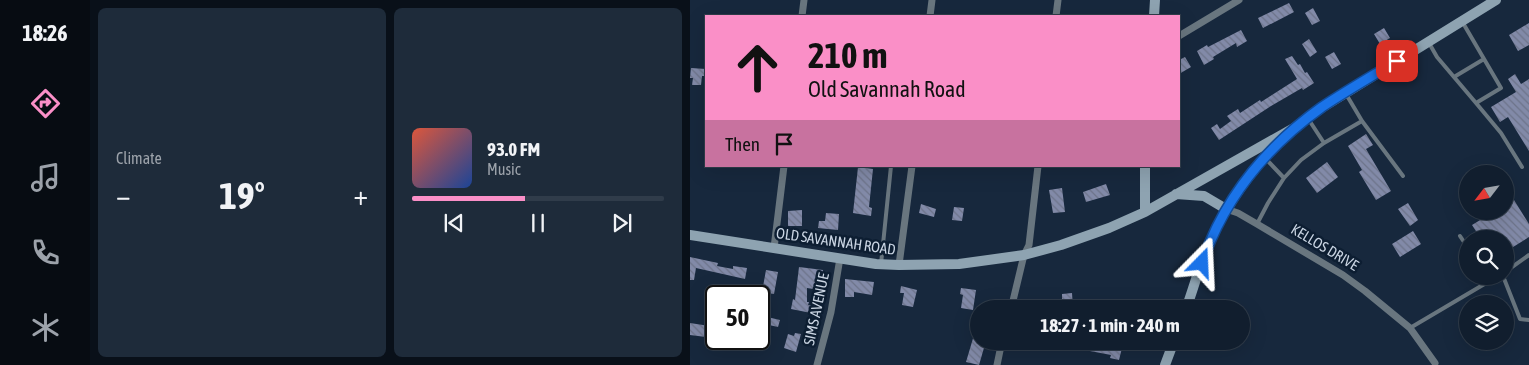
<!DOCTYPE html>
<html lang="en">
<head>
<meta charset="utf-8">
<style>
  :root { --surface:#111e2e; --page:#1e2b3a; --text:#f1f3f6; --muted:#9ca2aa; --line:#303c4a; --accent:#fa8fc7 }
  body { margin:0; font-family:"Asap Condensed",sans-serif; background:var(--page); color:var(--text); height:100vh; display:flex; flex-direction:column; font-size:19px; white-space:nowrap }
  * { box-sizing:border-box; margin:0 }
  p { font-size:16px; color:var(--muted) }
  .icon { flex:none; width:28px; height:28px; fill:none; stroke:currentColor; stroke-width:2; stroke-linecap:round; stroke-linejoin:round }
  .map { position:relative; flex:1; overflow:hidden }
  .side { display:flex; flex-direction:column; gap:8px; padding:8px; background:#091019; width:600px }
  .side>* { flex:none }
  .top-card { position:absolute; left:15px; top:15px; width:475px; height:152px; border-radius:0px; box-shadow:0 5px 20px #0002,0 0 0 1px var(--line); background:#fa8fc7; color:#111; overflow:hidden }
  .needle { width:32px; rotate:239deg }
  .buttons { position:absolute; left:769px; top:165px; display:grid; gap:10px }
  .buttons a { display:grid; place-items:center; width:55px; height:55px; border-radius:50%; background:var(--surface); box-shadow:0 5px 20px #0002,0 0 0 1px var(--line); font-size:25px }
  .speed { position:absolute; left:15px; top:285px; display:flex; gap:10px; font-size:25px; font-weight:700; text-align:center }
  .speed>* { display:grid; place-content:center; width:65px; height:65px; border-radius:50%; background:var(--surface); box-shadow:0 5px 20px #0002,0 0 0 1px var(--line); line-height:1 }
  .speed .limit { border:2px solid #111; border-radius:8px; background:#fff; color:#111 }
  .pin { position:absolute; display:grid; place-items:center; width:42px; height:42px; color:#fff; margin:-21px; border-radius:10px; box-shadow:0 2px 8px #0006 }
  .me { position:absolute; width:55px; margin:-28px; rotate:21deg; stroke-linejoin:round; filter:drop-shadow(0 0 4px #0008) }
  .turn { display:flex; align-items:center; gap:18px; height:105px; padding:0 20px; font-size:22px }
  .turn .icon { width:65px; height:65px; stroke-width:2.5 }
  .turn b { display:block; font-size:35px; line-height:42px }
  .then { display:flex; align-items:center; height:48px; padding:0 20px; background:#0003; gap:10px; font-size:19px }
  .big { font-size:38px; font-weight:700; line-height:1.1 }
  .side .card { flex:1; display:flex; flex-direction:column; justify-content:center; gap:8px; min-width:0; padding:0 18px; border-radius:8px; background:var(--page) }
  .song { display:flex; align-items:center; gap:15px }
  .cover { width:60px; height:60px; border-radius:8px; background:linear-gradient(135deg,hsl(10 70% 55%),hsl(220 70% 35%)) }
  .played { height:5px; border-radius:2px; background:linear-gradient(90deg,var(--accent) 45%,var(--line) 45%) }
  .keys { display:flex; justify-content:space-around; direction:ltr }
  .heat { display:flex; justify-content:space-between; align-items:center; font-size:28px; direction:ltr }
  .side .tiles { flex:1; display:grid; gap:8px; grid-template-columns:repeat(2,1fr) }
  .trip { position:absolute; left:280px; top:300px; width:280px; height:50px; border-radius:25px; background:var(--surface); box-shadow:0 5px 20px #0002,0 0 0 1px var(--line); font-weight:700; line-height:50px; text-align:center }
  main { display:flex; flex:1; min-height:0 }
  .menu { display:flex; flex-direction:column; width:90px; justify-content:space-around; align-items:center; background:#070c12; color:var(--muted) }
  .menu .icon { width:35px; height:35px }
  .menu .selected { color:var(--accent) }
  .menu b { font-size:22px; color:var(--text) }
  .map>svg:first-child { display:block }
</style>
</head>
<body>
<main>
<nav class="menu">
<b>18:26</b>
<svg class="icon selected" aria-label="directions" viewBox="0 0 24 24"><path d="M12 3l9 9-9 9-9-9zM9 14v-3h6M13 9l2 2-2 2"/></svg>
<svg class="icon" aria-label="music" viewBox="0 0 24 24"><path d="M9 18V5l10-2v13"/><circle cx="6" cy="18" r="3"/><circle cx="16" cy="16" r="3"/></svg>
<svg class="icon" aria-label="phone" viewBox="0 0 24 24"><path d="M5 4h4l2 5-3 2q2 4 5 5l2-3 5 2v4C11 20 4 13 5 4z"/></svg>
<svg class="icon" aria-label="climate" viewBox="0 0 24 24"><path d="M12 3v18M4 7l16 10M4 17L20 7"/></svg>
</nav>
<section class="side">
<div class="tiles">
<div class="card"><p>Climate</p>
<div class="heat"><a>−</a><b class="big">19°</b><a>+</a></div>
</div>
<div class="card">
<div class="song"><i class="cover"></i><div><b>93.0 FM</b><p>Music</p></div></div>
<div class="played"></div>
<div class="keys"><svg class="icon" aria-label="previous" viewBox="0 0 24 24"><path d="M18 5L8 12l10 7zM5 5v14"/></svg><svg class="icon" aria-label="pause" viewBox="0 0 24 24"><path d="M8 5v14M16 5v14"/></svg><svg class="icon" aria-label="next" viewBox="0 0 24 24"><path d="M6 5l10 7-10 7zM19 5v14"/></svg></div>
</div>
</div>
</section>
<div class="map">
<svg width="839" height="365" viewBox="0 0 839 365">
  <defs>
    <pattern id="building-back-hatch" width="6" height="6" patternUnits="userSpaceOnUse" patternTransform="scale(1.25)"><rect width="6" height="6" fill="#828aa8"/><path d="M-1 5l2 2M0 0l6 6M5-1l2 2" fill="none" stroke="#6d748a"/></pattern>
  </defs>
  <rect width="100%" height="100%" fill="#17283d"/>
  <!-- building -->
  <path fill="url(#building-back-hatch)" d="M599 3 604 12 573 28 568 18Z
    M623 8 630 21 622 25 615 13Z
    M839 23V45L828 51 819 35Z
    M694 28 700 38 690 44 684 34Z
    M551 30 557 41 547 47 546 43 523 57 524 59 514 65 507 51 517 45 518 47Z
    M619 39 627 52 620 57 612 44Z
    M644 52 651 64 642 69 635 57Z
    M602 56 608 65 610 64 615 73 617 72 624 83 613 90 612 88 581 106 529 140 521 128 527 124 530 129 541 121 537 116 548 109 550 113 570 100 571 102 607 79 595 59Z
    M495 57 501 67 489 74V60Z
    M1 68 16 69V76H12L11 85H2L3 78H0Z
    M825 74 831 84 839 79V151L818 117 810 122 801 107 826 92 818 79Z
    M676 134 683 145 676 149 701 191 686 200 669 172 672 170 658 146Z
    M637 162 648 177 627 193 616 178Z
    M168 167 183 169 179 207 182 208 181 216 163 213Z
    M416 184 420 195 396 202 393 192Z
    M372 188 375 212 363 213 359 190Z
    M824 200 839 224V237L815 252V239H791L782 225 805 211H815V205Z
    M718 203 728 220 720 226 708 209Z
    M231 204 246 209 244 217 229 213Z
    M264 207 274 208 272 221 262 220Z
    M112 210V226H98V211Z
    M136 213 149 214 148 230 128 228 129 221H135Z
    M723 231 731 244 710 257 702 244Z
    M0 257 28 263 27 266 43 269V266L57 268 55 279 6 268 4 280H0Z
    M109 267 133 270 130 290 117 288V302H119L118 305 132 308 131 315 101 309 103 299 105 300Z
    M76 270 88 272 84 294 72 292Z
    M155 279 184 282 182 295 164 292V297H155Z
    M211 286 227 290 223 307 212 305 214 293H210Z
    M271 288 286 290 283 310 271 308 273 295 270 294Z
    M382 293 383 309H372V294Z
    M338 300 370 305V309H337Z
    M69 315 90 320 88 327 79 325 77 336 69 334Z
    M0 323 26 327 24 338 0 335Z
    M105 333 111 334 106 352 94 348 98 334 104 336Z
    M284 335 289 337V341H296L289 365 276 362Z
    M401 341H422L433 344 429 360 420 358 421 355 400 351Z"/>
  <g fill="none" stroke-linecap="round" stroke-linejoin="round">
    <!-- lane -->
    <path stroke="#69767f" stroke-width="4" d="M739 43 747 57 786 103 811 88 773 23
      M764 77 794 59
      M786 103 811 133 832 167
      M619 120 634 143
      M672 121 713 176
      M594 178 611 160 634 143 672 121 656 94
      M567 224 578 203 594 178 576 159
      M770 236 778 248
      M191 264 201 166
      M815 272 839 255
      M813 276 830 319 839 320
      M720 328 808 276"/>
    <!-- street -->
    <path stroke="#69767f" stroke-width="7" d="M112 16 114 0
      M240 16 242 0
      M366 16 368 0
      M489 36 549 0
      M536 209 548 213 567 224 653 275 675 291 720 328 745 363
      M84 248 94 166
      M209 265 222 166
      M321 309 334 255 339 245 348 166
      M127 365 141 312 150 258
      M307 365 312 341"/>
    <!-- secondary -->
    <path stroke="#8ea3b1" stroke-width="10" d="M464 16 465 0
      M604 128 633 107 806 0
      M455 166V212
      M486 194 514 196 536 209
      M0 235 186 264 209 265 269 264 334 255 371 245 419 228 455 212 609 125
      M496 309C504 287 510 264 519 243 537 204 561 170 592 139
      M475 365 484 341"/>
  </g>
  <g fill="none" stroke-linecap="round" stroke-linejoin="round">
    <defs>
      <path id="route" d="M512 263C534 198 576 147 632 107 656 91 682 76 707 61"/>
    </defs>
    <!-- route casing -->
    <use href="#route" stroke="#114b97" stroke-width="12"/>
    <!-- route -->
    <use href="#route" stroke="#1a73e8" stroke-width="9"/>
  </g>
  <g text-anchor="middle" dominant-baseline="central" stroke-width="5" stroke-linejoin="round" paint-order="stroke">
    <!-- street labels -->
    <g font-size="15" fill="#cad5e3" stroke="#0d1e32">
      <text transform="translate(146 241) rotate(8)">OLD SAVANNAH ROAD</text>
      <text transform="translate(635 247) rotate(31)">KELLOS DRIVE</text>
      <text transform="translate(126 309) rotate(-78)">SIMS AVENUE</text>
    </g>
  </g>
</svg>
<div class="buttons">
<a><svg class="needle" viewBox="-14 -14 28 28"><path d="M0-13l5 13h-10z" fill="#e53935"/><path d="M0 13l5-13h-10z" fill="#9ca2aa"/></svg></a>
<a><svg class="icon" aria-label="search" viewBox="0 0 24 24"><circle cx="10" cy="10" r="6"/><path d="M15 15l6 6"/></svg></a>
<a><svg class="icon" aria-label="layers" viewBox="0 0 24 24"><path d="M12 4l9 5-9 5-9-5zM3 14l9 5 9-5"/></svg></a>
</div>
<div class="speed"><div class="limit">50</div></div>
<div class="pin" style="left:707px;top:61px;background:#d93025"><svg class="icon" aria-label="arrive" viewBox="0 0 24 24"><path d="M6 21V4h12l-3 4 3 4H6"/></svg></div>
<svg class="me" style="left:512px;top:263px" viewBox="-20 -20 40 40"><path d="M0-17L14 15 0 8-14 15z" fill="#1a73e8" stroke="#fff" stroke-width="4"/></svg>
<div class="trip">18:27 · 1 min · 240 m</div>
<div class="top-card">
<div class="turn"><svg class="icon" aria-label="ahead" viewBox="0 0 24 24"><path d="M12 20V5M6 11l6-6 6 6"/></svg><div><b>210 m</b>Old Savannah Road</div></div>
<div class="then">Then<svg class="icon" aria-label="arrive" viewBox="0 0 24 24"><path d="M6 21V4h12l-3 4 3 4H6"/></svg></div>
</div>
</div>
</main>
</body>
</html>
